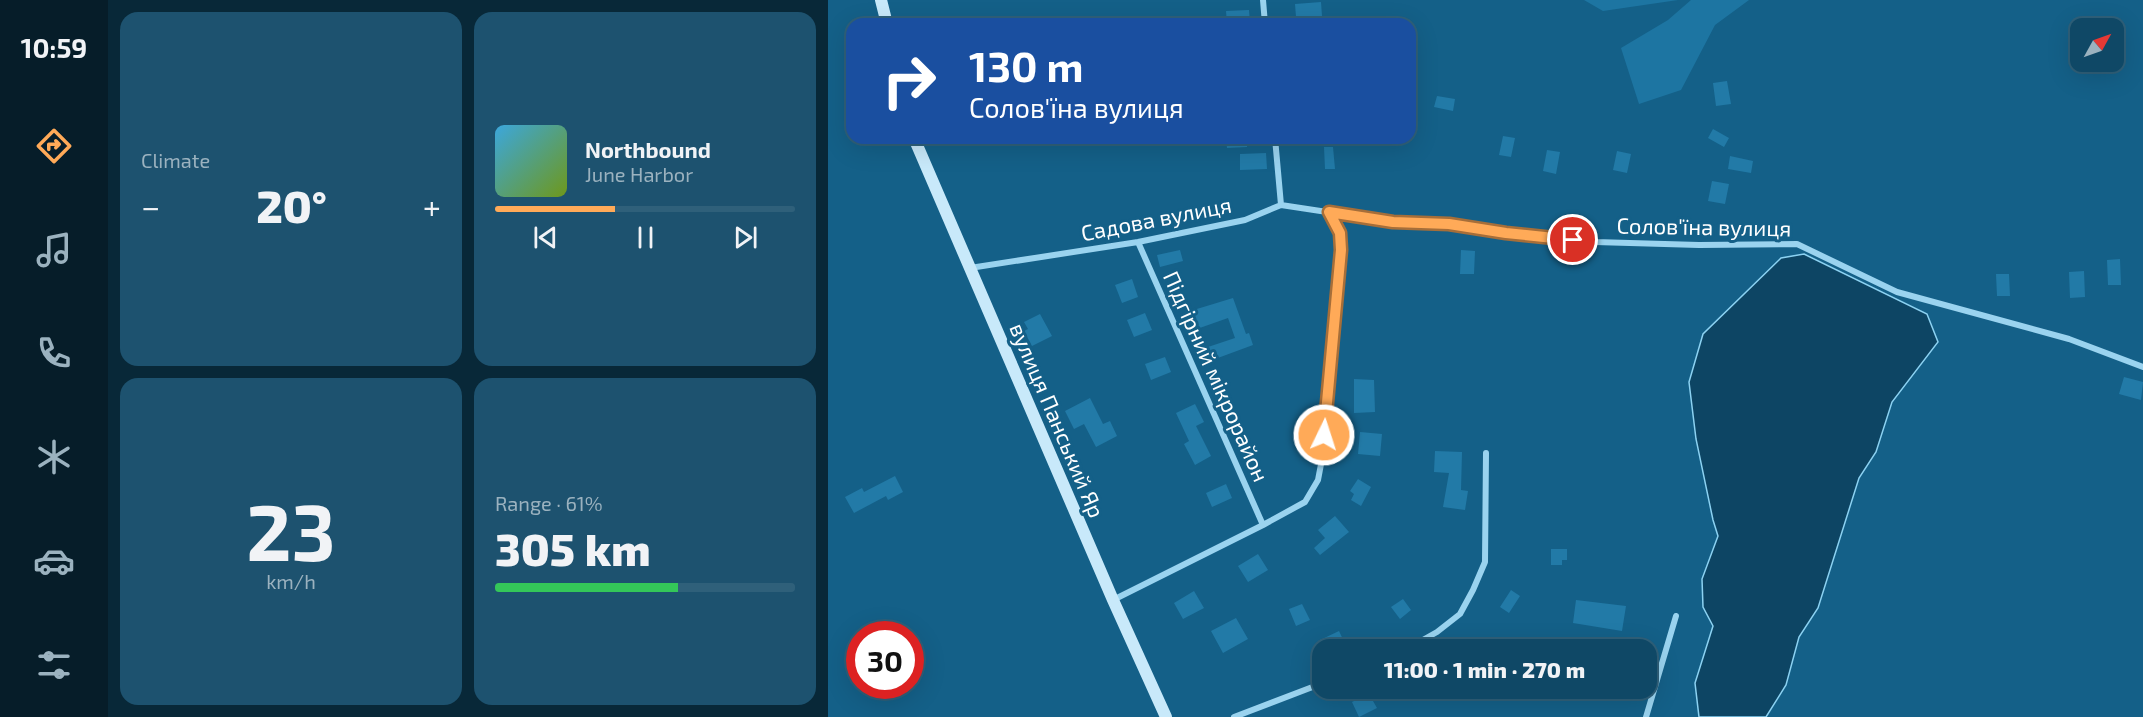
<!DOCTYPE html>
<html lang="en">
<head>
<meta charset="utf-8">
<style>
  :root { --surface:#0f4866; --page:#1d526f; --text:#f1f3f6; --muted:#9bb2bf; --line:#2f607a; --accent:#ffaa58 }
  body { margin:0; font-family:"Exo 2",sans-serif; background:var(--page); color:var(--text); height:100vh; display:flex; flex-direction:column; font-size:22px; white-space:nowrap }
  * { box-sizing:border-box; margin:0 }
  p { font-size:20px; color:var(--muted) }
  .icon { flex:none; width:33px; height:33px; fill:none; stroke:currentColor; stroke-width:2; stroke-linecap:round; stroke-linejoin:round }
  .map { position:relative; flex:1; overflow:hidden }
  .side { display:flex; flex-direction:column; gap:12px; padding:12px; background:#082838; width:720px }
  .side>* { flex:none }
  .top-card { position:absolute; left:18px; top:18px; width:570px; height:126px; border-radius:18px; box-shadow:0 6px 24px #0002,0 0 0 2px var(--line); background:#1a4fa0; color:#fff; overflow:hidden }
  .needle { width:39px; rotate:50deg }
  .controls { position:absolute; left:1242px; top:18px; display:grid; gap:12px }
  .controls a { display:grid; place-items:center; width:54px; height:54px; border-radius:12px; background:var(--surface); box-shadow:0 6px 24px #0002,0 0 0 2px var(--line); font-size:30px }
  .speed { position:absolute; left:18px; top:621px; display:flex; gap:12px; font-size:30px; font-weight:700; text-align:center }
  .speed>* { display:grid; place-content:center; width:78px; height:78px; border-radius:50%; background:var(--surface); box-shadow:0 6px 24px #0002,0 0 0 2px var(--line); line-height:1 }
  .speed .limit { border:9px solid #d22; background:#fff; color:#111 }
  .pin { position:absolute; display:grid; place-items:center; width:51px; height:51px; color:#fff; margin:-26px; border:3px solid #fff; border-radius:50%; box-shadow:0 2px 6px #0007 }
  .me { position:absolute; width:66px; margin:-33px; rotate:4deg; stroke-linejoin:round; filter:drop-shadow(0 0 4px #0008) }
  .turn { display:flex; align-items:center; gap:21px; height:126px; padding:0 24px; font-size:27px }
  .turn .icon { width:78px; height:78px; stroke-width:2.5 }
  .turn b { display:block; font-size:42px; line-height:51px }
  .big { font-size:45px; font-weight:800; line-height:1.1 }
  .side .card { flex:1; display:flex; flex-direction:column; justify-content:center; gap:9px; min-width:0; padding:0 21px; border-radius:18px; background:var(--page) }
  .side .dial { align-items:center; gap:0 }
  .dial b { font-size:78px; line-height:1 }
  .song { display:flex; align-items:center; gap:18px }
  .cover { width:72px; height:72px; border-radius:9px; background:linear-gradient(135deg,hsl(200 70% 55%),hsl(80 70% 35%)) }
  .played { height:6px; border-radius:3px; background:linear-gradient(90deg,var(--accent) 40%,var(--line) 40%) }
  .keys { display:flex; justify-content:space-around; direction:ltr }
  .heat { display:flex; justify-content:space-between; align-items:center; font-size:33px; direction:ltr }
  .charge { height:9px; border-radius:4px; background:linear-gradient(90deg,#34c759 61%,var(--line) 0) }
  .side .tiles { flex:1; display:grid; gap:12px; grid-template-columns:repeat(2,1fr) }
  .trip { position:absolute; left:484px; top:639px; width:345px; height:60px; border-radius:18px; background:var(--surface); box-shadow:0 6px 24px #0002,0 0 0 2px var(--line); font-weight:800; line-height:60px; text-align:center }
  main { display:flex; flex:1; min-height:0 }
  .dock { display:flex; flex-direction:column; width:108px; justify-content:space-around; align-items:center; background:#061d29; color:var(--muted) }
  .dock .icon { width:42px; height:42px }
  .dock .current { color:var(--accent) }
  .dock b { font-size:27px; color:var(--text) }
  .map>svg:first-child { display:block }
</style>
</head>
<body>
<main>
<nav class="dock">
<b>10:59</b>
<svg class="icon current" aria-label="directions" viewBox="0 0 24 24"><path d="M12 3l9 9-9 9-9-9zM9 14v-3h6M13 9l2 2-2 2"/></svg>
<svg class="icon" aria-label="music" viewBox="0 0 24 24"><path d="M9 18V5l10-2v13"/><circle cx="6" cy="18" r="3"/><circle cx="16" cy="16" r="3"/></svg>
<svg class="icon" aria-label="phone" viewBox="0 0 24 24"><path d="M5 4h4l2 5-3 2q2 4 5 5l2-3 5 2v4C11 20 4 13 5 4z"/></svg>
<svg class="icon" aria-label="climate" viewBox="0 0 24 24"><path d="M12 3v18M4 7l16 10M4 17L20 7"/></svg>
<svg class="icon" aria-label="car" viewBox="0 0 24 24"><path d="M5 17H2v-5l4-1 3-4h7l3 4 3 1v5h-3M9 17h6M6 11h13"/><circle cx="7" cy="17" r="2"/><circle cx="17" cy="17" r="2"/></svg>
<svg class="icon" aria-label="filters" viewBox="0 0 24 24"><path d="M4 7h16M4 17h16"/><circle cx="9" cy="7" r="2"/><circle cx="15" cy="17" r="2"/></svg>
</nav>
<section class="side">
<div class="tiles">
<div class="card"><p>Climate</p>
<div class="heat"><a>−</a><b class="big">20°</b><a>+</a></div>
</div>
<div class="card">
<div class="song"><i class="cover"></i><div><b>Northbound</b><p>June Harbor</p></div></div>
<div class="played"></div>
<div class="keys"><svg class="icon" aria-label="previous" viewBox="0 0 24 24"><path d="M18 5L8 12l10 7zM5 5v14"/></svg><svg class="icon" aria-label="pause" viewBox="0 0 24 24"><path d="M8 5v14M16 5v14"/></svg><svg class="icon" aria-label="next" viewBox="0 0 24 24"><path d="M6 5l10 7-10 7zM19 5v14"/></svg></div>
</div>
<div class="card dial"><b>23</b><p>km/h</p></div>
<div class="card"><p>Range · 61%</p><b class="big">305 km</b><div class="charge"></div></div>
</div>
</section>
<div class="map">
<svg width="1315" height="717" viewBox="0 0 1315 717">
  <rect width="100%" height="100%" fill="#146088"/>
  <!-- green -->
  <path fill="#1d75a2" d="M756 0H850L775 11Z
    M863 0H921L887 25 853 90 811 104 793 48 840 20Z"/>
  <!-- water -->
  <path fill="#0d4564" stroke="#8cd2f2" stroke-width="1.5" d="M976 254 1099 314 1110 342 1064 402 1048 452 1031 478 990 608 971 637 958 685 938 717H871L867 683 885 626 875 607 874 579 890 536 885 520 868 439 861 382 875 334 953 258Z"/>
  <!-- building -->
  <path fill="#227aa7" d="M493 2 494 16 468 17 467 4Z
    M421 10 422 23 399 24 398 11Z
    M899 81 903 104 888 106 885 83Z
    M609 96 627 99 625 111 606 107Z
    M885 129 901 138 896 147 880 138Z
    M675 136 687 138 683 157 671 155Z
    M398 138H419V147L399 148Z
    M496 147H505L507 169H497Z
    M719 150 732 152 728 174 715 171Z
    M789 151 803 154 799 173 785 170Z
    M438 153 439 169 412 170V154Z
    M902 156 925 161 923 173 900 169Z
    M884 181 901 184 897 204 880 201Z
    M352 250 355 261 332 267 329 255Z
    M633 250 647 251 646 274H632Z
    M1292 259 1293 285H1280L1279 260Z
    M1256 271 1257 297 1242 298 1241 272Z
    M1168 274H1181L1182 296H1169Z
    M304 279 310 297 294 303 287 285Z
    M405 298 418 334 421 333 425 345 379 362 374 349 407 338 400 318 366 330 359 312Z
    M317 313 324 330 306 337 299 320Z
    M212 314 224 336 204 346 196 331 200 329 196 322Z
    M337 357 343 372 323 380 317 364Z
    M1296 377 1315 382 1313 400 1291 394Z
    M526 379 546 380 547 412 526 413Z
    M262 398 275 424 282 421 289 436 268 447 256 424 246 429 237 411Z
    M367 404 376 422 368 426 383 456 367 465 356 444 361 441 348 413Z
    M532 432 554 434 552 456 530 454Z
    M607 451 634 452 633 490 640 491 637 510 615 507 621 473 606 472Z
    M67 476 75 492 60 500 58 496 26 513 17 497 34 488 36 492Z
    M530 479 543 487 533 506 523 500 526 494 522 491Z
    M398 484 404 498 384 507 378 493Z
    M507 516 521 532 492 555 486 548 497 538 490 530Z
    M723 549H739V560H734V565H723Z
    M430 554 440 570 420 582 410 566Z
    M683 590 692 596 681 613 672 607Z
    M366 591 376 608 355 619 346 603Z
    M575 599 583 610 572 619 563 607Z
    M748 600 798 606 794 631 745 623Z
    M474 604 482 620 468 626 461 609Z
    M408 618 420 639 395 653 383 631Z
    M511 631 520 650H497L492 640Z
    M541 694 549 708 531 717 524 702Z"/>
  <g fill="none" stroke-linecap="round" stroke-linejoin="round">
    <!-- street -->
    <path stroke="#9ad3ef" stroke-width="6" d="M435 0 437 24
      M453 205 565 222 621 224 678 233 767 242 871 245 969 244 1069 292 1241 339 1315 367
      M310 242 435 525
      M142 268 310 242 417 220 453 205 447 138
      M285 600 435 525 477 502 490 480 494 459 505 316 512 250 511 233 501 212
      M577 650 609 632 632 614 645 590 657 562 658 453
      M406 717 495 683
      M818 717 848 616"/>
    <!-- secondary -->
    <path stroke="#c8e9fa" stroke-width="12" d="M53 0 59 24
      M86 138 285 600 338 717"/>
  </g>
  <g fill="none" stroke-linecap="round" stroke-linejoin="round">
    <defs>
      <path id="route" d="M496 435 513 250 512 233 501 212 565 222 621 224 678 233 745 240"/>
    </defs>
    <!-- route casing -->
    <use href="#route" stroke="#a66e39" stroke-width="15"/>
    <!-- route -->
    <use href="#route" stroke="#ffaa58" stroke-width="10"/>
  </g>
  <g text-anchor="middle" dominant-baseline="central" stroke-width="6" stroke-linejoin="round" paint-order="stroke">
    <!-- street labels -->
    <g font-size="22" fill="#fff" stroke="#146088">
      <text transform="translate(328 218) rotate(-11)">Садова вулиця</text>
      <text transform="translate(876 226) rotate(1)">Солов'їна вулиця</text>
      <text transform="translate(389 376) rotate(66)">Підгірний мікрорайон</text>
      <text transform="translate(230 420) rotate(67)">вулиця Панський Яр</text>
    </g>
  </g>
</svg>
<div class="controls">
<a><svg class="needle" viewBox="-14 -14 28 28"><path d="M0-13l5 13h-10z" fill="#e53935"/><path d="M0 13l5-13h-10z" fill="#9bb2bf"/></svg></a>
</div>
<div class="speed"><div class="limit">30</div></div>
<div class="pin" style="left:745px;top:240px;background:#d93025"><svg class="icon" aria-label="arrive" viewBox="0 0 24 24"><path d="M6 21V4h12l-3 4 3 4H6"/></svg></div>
<svg class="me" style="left:496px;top:435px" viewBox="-20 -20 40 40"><circle r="17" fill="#ffaa58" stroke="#fff" stroke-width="3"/><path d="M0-11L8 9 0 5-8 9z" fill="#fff"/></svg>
<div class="trip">11:00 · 1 min · 270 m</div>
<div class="top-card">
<div class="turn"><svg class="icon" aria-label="right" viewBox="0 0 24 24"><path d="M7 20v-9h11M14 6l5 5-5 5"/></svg><div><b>130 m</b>Солов'їна вулиця</div></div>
</div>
</div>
</main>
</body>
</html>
